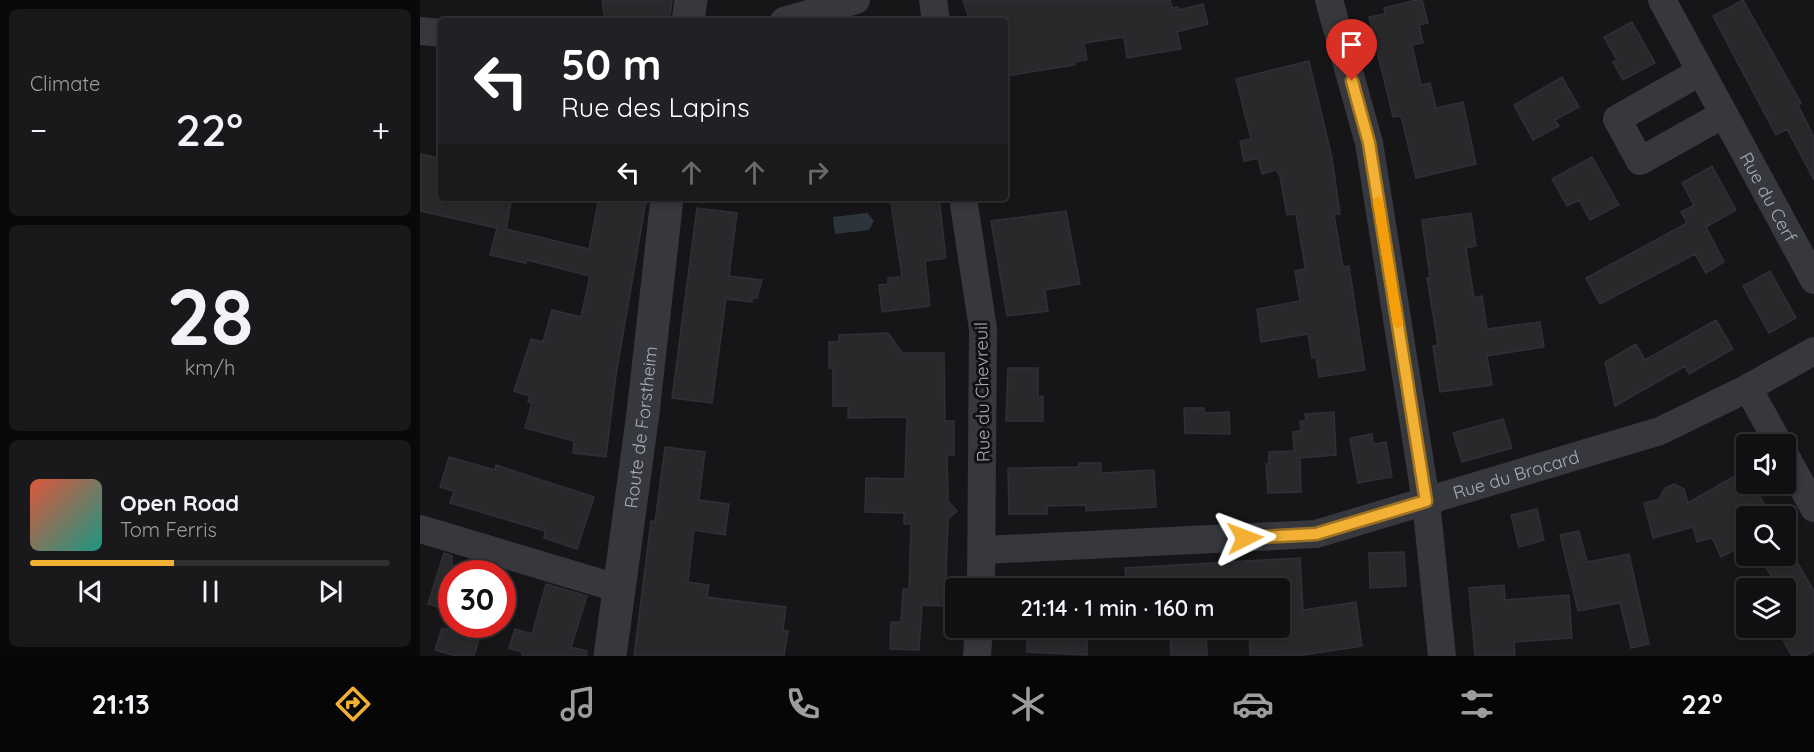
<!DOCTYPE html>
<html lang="en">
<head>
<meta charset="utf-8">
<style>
  :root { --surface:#101012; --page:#19191b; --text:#f1f3f6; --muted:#9c9d9f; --line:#303032; --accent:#f2b134 }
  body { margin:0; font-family:Quicksand,sans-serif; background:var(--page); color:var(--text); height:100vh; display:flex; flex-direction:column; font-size:22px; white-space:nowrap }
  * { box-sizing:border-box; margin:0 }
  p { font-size:20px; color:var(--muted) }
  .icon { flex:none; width:33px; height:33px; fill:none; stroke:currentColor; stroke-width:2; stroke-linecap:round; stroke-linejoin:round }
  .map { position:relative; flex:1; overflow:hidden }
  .drawer { display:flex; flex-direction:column; gap:9px; padding:9px; background:#09090a; width:420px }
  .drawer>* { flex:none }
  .guide { position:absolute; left:18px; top:18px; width:570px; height:183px; border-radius:6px; box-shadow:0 3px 9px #0003,0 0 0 2px var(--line); background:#202124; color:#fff; overflow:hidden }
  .tools { position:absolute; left:1316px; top:434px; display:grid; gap:12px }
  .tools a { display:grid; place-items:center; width:60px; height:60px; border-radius:6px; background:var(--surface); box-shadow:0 3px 9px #0003,0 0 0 2px var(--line); font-size:30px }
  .speed { position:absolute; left:18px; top:560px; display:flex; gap:12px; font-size:30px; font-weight:700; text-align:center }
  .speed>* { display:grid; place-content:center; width:78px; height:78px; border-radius:50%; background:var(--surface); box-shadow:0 3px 9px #0003,0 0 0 2px var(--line); line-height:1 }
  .speed .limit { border:9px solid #d22; background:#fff; color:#111 }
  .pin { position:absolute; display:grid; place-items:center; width:51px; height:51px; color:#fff; margin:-62px -26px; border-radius:50% 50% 50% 0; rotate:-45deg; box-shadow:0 0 6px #0007 }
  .pin .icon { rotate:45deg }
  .me { position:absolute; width:66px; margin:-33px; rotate:87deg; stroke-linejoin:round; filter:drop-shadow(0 0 4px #0008) }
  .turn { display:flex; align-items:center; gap:21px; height:126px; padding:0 24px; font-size:27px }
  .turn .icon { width:78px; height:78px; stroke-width:2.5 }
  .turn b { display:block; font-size:42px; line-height:51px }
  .lanes { display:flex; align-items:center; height:57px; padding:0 24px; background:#0003; justify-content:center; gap:30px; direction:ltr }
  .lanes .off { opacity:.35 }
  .big { font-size:45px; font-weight:600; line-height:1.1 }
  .drawer .tile { flex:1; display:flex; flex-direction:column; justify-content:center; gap:9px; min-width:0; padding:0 21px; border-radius:9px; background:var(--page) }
  .drawer .dial { align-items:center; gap:0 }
  .dial b { font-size:78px; line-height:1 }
  .song { display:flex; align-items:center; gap:18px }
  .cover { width:72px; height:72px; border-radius:9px; background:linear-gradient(135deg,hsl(10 70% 55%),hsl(170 70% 35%)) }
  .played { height:6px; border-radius:3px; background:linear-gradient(90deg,var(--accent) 40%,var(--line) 40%) }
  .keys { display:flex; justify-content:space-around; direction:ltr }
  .heat { display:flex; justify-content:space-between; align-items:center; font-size:33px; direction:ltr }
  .trip { position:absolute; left:525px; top:578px; width:345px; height:60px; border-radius:6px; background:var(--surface); box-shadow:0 3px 9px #0003,0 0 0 2px var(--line); font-weight:600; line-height:60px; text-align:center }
  .tab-bar { display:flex; height:96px; justify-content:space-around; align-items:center; background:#060607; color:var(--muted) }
  .tab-bar .icon { width:42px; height:42px }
  .tab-bar .on { color:var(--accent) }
  .tab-bar b { font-size:27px; color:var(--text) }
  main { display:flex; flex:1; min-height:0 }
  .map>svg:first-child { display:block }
</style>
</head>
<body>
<main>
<section class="drawer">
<div class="tile"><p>Climate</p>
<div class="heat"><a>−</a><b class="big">22°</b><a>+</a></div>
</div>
<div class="tile dial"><b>28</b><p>km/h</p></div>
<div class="tile">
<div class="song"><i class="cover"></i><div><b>Open Road</b><p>Tom Ferris</p></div></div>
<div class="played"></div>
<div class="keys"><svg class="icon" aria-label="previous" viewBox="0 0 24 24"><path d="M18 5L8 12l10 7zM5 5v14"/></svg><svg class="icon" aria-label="pause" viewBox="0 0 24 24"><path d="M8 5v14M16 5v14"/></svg><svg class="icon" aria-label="next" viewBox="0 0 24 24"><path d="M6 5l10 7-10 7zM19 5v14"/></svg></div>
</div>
</section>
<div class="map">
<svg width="1394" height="656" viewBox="0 0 1394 656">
  <rect width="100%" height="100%" fill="#161618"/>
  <!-- water -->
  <path fill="#2c353c" d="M447 213 454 221 449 230 415 234 413 217Z"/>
  <!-- building -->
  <path fill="#29292c" stroke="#303034" stroke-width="1.5" d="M182 0H252L250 16 185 21Z
    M543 0H750L752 8 758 7 759 10 783 4 788 24 757 32 761 49 707 58 704 37 664 43 667 60 654 62 655 65 585 76V21H550Z
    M996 0H1002L1008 23 999 25 1003 43 992 45 1001 85 1010 83 1016 108 1043 102 1056 164 996 178 981 116 973 117 949 17 965 14 964 8Z
    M1323 0 1381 103 1378 105 1394 137V180L1367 129 1356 135 1293 16Z
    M1212 22 1235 63 1203 80 1193 62 1197 60 1184 37Z
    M889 61 912 158 920 214H914L923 267 929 266 945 370 899 377 896 357 892 358 888 334 841 342 837 309 880 301 875 271 885 269V266L876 214 867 215 860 176 856 170 842 174 838 158 824 161 820 141 831 139 816 79Z
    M1142 77 1159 107 1135 120 1139 126 1113 140 1094 105Z
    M0 154 21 158V198H92L86 229 169 249 179 198H210L226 201 196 375 186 457 153 453 154 441 105 428 112 403 108 402 110 396 94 391 111 339 123 342 132 310 161 317 170 276 107 260 106 263 70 255 77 228 0 211Z
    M1172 157 1199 205 1170 220 1159 200 1147 206 1132 179Z
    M1292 166 1316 210 1286 227 1304 262 1286 273 1275 254 1180 304 1166 278 1267 223 1261 212 1274 205 1262 183Z
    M503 198H519L526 258 505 261 510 306 462 312 459 285 468 284V278L482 277 471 203Z
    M277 208 317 213 309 276 342 280 337 298H332V302L306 299 292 403 252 398Z
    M646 211 660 284 625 290 628 311 587 316 571 221Z
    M1051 213 1056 246 1046 248 1054 298 1062 296 1067 329 1120 322 1124 347 1067 356 1072 385 1020 392 1013 346 1018 345 1007 278H1010L1002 220Z
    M1350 271 1376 318 1349 333 1323 286Z
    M1296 320 1313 349 1269 374 1265 366 1195 406 1185 362 1216 344 1225 360Z
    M468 333 482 353H524L525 421H534V455H527L528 501 537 511 528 519 525 606 502 605 499 650 470 649 471 622H481L483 589H489L491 524H484V513L445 512 446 478 485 479 487 417 428 418V406H413V368H409V342H419V335Z
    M588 368H618V397L623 396V421H586Z
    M764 408H784L785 413 809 412 810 434 765 433Z
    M914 412 916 455 880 458 881 492 848 493 846 464H849V452L874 451 873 432 881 431 880 421 886 420 885 414Z
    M1083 419 1092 448 1042 462 1033 433Z
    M952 434 953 444 966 442 972 477 938 483 930 438Z
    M245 447 285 452 279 500 309 504 305 535 274 530 268 582 289 585 287 597 366 607 363 630 368 631 364 656H214L231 521 235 522Z
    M29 457 75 470 76 465 174 497 157 549 124 538 125 531 30 503 34 491 20 487Z
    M659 463H681V473L734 470 736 507 666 511V505L627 506V514H589L588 468 659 467Z
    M1325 470 1326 483H1332L1351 516H1326V544L1301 557 1292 538 1277 542 1273 527 1233 538 1224 503 1239 499 1245 488 1254 484 1264 489 1268 503Z
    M1117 509 1124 540 1099 547 1091 515Z
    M1159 531 1167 562 1209 554 1229 644 1211 648 1200 603 1158 611 1140 535Z
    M984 552 986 586 950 588 949 553Z
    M24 553 32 556V611L8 604Z
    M1339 555H1373L1394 591V651L1385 656H1372L1359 633 1365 629V588H1358Z
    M880 558 883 610 936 602 942 646 876 656H830L829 627H860V588H707L705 568Z
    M126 584 167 596 151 647 167 651 166 656H102V652L89 648 95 629 112 634Z
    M1084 585 1085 600 1149 595 1152 638 1094 642 1095 656H1055L1049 588Z
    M607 627H667V655L607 652Z
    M750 627H786L787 655H751Z
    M22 628 59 639 54 656H36L15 650Z"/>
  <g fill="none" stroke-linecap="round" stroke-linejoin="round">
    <!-- minor -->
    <g stroke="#37383d" stroke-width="28">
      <path d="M513 0 516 21"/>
      <path d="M909 0 949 143 1006 501 1022 656"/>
      <path id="s1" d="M1242 0 1394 280"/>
      <path d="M364 21 436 0"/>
      <path d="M0 31 21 33"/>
      <path d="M1280 72 1197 119 1220 161 1304 114"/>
      <path d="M543 198 563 329 561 588"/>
      <path d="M1328 388 1359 444"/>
      <path d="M1365 455 1394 508"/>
      <path d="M0 529 197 588"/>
      <path id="s2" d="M563 550 896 534 1240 431 1328 388 1394 351"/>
      <path d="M557 656 559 627"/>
    </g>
    <!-- tertiary -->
    <g stroke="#37383d" stroke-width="33">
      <path d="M268 21 271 0"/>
      <path id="s3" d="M190 656 223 413 247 198"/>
    </g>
  </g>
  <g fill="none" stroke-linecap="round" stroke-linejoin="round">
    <defs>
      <path id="route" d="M825 538 896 534 1006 501 949 143 932 81"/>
    </defs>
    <!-- route casing -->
    <use href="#route" stroke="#9d7322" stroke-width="15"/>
    <!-- route -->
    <use href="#route" stroke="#f2b134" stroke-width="10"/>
    <!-- slow -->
    <path stroke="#f59e0b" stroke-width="10" d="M958 202 978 323"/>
  </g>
  <g text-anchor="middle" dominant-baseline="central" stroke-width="6" stroke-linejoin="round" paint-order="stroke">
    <!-- street labels -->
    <g font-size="18" fill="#a8adb8" stroke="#111113">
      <text stroke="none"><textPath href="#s1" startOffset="224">Rue du Cerf</textPath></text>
      <text transform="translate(562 392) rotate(-91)">Rue du Chevreuil</text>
      <text stroke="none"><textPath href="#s3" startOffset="231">Route de Forstheim</textPath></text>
      <text stroke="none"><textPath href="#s2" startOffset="542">Rue du Brocard</textPath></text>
    </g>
  </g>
</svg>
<div class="tools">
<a><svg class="icon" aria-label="sound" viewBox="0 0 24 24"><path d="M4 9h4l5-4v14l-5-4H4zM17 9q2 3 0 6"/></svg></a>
<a><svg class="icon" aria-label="search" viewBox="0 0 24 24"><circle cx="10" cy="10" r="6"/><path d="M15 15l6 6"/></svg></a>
<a><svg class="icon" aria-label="layers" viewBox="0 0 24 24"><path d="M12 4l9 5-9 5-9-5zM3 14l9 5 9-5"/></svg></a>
</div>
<div class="speed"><div class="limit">30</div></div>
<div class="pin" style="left:932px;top:81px;background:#d93025"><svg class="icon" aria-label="arrive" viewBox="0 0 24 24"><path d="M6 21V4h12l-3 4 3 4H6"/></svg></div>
<svg class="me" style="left:825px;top:538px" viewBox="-20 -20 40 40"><path d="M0-17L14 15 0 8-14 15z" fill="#f2b134" stroke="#fff" stroke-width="4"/></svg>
<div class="trip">21:14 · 1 min · 160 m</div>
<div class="guide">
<div class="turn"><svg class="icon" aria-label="left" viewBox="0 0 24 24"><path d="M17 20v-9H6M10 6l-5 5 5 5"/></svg><div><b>50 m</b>Rue des Lapins</div></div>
<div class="lanes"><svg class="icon" aria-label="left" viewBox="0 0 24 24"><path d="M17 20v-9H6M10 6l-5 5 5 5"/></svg><svg class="icon off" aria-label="ahead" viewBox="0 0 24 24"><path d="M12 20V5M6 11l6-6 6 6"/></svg><svg class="icon off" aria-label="ahead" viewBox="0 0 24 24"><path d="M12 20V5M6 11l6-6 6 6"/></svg><svg class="icon off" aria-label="right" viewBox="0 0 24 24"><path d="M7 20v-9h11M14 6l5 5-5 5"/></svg></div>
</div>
</div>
</main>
<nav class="tab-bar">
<b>21:13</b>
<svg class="icon on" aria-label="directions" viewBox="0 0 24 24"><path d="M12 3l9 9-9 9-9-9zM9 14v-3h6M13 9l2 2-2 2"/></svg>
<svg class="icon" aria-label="music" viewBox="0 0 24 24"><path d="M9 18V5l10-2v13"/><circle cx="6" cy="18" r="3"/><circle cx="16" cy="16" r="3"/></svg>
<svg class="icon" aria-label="phone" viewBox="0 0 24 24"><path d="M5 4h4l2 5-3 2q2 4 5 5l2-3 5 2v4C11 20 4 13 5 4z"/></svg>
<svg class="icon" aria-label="climate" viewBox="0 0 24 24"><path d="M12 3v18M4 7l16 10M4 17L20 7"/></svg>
<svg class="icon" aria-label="car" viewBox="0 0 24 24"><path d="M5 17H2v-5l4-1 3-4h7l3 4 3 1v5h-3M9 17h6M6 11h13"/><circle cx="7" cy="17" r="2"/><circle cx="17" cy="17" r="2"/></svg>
<svg class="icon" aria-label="filters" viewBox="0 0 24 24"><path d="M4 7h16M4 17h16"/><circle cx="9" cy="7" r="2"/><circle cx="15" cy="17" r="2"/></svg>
<b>22°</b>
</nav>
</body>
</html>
